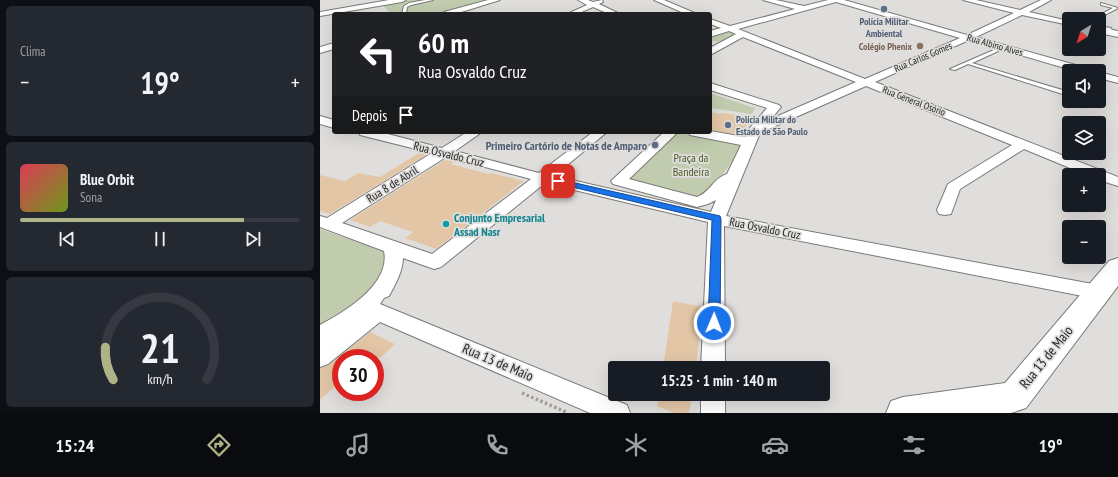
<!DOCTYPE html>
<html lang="pt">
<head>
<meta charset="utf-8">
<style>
  :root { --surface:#171b24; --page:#242831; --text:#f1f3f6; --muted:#9ea1a6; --line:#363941; --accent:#afb388 }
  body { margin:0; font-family:"PT Sans Narrow",sans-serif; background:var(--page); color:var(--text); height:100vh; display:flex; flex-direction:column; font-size:15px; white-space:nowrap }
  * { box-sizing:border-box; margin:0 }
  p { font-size:13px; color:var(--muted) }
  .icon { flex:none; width:22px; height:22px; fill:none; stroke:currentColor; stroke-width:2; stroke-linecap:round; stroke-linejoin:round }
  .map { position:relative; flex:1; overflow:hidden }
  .panel { display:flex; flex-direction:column; gap:6px; padding:6px; background:#0d0f14; width:320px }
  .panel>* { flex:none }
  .banner { position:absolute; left:12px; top:12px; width:380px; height:122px; border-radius:4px; box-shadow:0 4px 16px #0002; background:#202124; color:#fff; overflow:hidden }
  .needle { width:26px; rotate:218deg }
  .controls { position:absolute; left:742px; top:12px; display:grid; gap:8px }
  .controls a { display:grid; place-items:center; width:44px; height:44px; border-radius:4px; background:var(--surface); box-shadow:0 4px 16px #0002; font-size:20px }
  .speed { position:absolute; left:12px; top:349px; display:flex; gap:8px; font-size:20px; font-weight:700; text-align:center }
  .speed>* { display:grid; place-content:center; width:52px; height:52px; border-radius:50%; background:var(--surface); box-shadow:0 4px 16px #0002; line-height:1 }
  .speed .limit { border:6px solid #d22; background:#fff; color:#111 }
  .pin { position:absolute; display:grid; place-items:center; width:34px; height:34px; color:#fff; margin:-17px; border-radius:8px; box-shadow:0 2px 6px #0006 }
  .me { position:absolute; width:44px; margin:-22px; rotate:1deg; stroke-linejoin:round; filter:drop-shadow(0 0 3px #0008) }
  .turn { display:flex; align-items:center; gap:14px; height:84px; padding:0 20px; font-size:18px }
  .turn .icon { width:52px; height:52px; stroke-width:2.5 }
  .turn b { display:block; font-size:28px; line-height:34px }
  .then { display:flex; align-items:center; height:38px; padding:0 20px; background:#0003; gap:8px; font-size:15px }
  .big { font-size:30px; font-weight:800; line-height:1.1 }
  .panel .card { flex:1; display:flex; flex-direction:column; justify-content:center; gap:6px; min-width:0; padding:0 14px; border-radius:6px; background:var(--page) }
  .panel .dial { align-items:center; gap:0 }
  .dial svg { height:104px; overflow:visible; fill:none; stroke:var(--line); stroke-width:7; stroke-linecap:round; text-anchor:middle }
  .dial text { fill:var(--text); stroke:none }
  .song { display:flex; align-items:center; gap:12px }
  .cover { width:48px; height:48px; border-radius:6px; background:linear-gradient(135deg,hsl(350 70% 55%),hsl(80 70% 35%)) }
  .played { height:4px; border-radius:2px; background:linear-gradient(90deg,var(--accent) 80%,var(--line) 80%) }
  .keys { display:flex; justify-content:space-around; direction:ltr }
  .heat { display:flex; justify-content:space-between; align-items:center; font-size:22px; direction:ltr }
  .trip { position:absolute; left:288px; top:361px; width:222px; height:40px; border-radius:4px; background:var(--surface); box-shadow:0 4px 16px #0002; font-weight:800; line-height:40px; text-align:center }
  .tabs { display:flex; height:64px; justify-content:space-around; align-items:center; background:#090b0e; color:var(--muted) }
  .tabs .icon { width:28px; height:28px }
  .tabs .current { color:var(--accent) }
  .tabs b { font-size:18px; color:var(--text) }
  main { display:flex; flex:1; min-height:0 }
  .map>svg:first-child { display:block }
</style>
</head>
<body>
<main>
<section class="panel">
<div class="card"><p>Clima</p>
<div class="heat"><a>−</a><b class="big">19°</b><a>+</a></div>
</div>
<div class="card">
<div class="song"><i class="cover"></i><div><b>Blue Orbit</b><p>Sona</p></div></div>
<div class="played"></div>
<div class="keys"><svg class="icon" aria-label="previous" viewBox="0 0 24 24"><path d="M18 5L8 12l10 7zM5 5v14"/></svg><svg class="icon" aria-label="pause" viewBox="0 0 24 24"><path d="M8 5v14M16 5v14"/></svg><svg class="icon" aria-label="next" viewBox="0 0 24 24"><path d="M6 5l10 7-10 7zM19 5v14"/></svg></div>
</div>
<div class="card dial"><svg viewBox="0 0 100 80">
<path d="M14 69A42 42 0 1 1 86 69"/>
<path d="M14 69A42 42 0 0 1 8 44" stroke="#afb388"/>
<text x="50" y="56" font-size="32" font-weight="700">21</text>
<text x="50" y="72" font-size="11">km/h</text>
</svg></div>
</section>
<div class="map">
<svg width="798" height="413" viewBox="0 0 798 413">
  <rect width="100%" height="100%" fill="#e0dedc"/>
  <!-- green -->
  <path fill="#c1ccae" d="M82 0H175L126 14H71L62 4Z
    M410 31 418 34C407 39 401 44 390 40V36Z
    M390 93 435 108 432 114 390 108Z
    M352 132H375L428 142 386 195 378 198 303 177Z
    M0 229 66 252C68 268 55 294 41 303 28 312 13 318 0 325Z"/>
  <!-- building -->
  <path fill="#e2c6a6" d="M390 112 402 114 403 113 431 117 421 135 390 130Z
    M99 153 106 155 10 214 0 211V175L25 181 38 173 60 177Z
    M125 160 135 162 130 164 169 174 171 173 204 181 116 249 85 238 93 232 60 221 50 227 30 220Z
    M353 301 382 307 376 368H343Z
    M50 332 75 344 60 358H21V381L0 400V368L9 365Z
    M339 394H372L369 413H354L337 406Z"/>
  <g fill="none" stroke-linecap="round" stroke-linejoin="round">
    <defs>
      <path id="lane" d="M105 0H113L91 5 87 7 86 14H82L84 6 89 3Z
        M781 3 798 8 777 19H772L793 8 781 5Z
        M779 26 791 28 792 32 789 33 788 30 779 28Z
        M683 46 685 47V48L652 63 749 92V96L648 64 635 70 630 69Z"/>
      <path id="street" d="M69 0H86L82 2 0 16V12Z
        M168 0H180L135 14H123L124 12Z
        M258 0H268L273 2 282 0 283 2 279 4 300 14H289L273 7 257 14H247L267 5Z
        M334 0H344L377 14H366Z
        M443 0H456L484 6 508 0H524L647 35 694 13 643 0H656L700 10 721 0H731L709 12 749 21V25L702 15 656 37 770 69 771 71H755L649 40 555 82 798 177V186L779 180V175H767L704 149 640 189 631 214 625 215 619 214 617 210 628 184 692 145 546 86 440 133 406 216 778 285 785 287 788 292 785 297 778 299 404 226 405 368H381L388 222 225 183 121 267 114 269 83 258C83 271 75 285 69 296L64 298 60 304 307 405 310 413H270L60 322 8 364 0 367V325C25 312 71 284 64 251L0 227V216L7 218 112 153 40 135 39 132H60L122 148 147 132H162L135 151 219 173 273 132H287L234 176 391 212 396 200 388 204 377 207 293 184 291 181 344 132H358L309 179 377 197C389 193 395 177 407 174L421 145 375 136 370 135 369 132 390 131 425 137 430 128 447 108 390 90V83L459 105 461 107 451 119 536 82 423 37 390 55V48L416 34 409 31 390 37V31L401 28 390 24V19L410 26 475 9ZM516 2 640 38 545 79 418 29ZM126 157 211 179 112 254 22 223Z
        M779 27 798 31V37L779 33Z
        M14 43V49L0 53V47Z
        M779 72 798 77V83L779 78Z
        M0 116 14 120V128L0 124Z
        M381 394H405V413H381Z"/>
      <path id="secondary" d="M798 258V286L706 408 691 413H566L571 401 583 397 685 383 789 261Z"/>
    </defs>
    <!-- lane casing -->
    <use href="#lane" stroke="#7b7a77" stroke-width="2"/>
    <!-- street casing -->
    <use href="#street" stroke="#7b7a77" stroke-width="2"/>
    <!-- secondary casing -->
    <use href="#secondary" stroke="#7b7a77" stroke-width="2"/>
    <!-- path -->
    <path stroke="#9d9c9a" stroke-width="3.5" stroke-dasharray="2.5 2.5" stroke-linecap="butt" d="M202 393 248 413"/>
    <!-- lane -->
    <use href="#lane" fill="#fff" fill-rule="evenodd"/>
    <!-- street -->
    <use href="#street" fill="#fff" fill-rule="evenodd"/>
    <!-- secondary -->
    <use href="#secondary" fill="#fff" fill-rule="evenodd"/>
  </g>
  <!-- route -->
  <path fill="#1a73e8" stroke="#114b97" d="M235 179H238L400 216 401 219 400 323 399 327 394 328 390 327 388 323 392 220 235 183 233 181Z"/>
  <!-- markers -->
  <g fill="#5c6f8a" stroke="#e0dedc" stroke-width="1.5">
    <circle cx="564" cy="9" r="4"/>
    <circle cx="408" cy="125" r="4"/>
    <circle cx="335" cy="145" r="4"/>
  </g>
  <circle fill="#8d6e63" stroke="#e0dedc" stroke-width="1.5" cx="600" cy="46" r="4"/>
  <circle fill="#0f9aa8" stroke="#e0dedc" stroke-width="1.5" cx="126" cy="224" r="4"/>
  <g text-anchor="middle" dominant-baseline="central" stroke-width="3.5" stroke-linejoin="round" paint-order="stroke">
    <!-- far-service labels -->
    <g font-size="10" font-weight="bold" fill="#4e5e75" stroke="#e0dedc">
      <text x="564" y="21">Polícia Militar<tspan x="564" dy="12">Ambiental</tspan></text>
      <text x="416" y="119" text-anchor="start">Polícia Militar do<tspan x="416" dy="12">Estado de São Paulo</tspan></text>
    </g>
    <!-- far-street labels -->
    <g font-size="10" fill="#252524" stroke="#e0dedc">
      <text transform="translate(675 45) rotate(16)">Rua Albino Alves</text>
      <text transform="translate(603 57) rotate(-23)">Rua Carlos Gomes</text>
      <text transform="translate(594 101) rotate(21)">Rua General Osório</text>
    </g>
    <!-- far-education labels -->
    <g font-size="10" font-weight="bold" fill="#785e54" stroke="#e0dedc" text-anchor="end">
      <text x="592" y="46">Colégio Phenix</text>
    </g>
    <!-- service labels -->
    <g font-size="12" font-weight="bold" fill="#4e5e75" stroke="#e0dedc" text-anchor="end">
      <text x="327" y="145">Primeiro Cartório de Notas de Amparo</text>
    </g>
    <!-- street labels -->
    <g font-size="12" fill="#252524" stroke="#e0dedc">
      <text transform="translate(129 154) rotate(14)">Rua Osvaldo Cruz</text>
      <text transform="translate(72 184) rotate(-32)">Rua 8 de Abril</text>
      <text transform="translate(445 228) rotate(11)">Rua Osvaldo Cruz</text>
    </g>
    <!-- park labels -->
    <g font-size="12" fill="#4c5e26" stroke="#e0dedc">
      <text x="371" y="157">Praça da<tspan x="371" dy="14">Bandeira</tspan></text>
    </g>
    <!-- culture labels -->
    <g font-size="12" font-weight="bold" fill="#0d838f" stroke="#e0dedc" text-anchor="start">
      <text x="134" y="217">Conjunto Empresarial<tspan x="134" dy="14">Assad Nasr</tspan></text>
    </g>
    <!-- near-street labels -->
    <g font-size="14" fill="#252524" stroke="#e0dedc">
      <text transform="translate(726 357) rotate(-51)">Rua 13 de Maio</text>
      <text transform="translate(178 362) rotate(23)">Rua 13 de Maio</text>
    </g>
  </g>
</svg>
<div class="controls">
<a><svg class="needle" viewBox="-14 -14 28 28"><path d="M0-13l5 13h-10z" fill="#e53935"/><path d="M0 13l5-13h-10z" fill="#9ea1a6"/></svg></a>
<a><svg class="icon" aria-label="sound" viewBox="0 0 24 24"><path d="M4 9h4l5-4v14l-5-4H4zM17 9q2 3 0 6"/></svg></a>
<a><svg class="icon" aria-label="layers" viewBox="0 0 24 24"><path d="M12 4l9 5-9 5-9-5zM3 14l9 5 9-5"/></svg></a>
<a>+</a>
<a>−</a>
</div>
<div class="speed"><div class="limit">30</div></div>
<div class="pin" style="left:238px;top:181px;background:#d93025"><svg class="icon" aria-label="arrive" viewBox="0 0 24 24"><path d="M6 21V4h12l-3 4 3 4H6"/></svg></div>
<svg class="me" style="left:394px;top:323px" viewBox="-20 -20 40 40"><circle r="17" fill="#1a73e8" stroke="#fff" stroke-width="3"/><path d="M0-11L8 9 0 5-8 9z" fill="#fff"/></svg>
<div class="trip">15:25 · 1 min · 140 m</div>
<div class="banner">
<div class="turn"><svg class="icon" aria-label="left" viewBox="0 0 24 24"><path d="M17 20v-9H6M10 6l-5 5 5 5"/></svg><div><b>60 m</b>Rua Osvaldo Cruz</div></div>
<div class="then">Depois<svg class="icon" aria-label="arrive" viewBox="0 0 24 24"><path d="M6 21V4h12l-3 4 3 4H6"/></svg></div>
</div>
</div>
</main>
<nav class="tabs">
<b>15:24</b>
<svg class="icon current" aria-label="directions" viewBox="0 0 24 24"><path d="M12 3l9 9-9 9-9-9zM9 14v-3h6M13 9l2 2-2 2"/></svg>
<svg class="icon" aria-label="music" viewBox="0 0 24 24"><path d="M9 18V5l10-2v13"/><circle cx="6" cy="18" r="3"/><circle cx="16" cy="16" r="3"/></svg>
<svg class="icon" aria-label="phone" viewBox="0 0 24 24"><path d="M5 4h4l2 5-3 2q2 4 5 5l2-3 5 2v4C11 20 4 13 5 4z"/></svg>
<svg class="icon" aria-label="climate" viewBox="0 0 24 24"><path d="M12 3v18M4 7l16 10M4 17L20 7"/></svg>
<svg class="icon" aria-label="car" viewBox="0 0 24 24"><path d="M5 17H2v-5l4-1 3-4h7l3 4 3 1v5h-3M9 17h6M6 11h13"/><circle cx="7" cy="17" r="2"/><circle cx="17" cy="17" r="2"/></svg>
<svg class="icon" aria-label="filters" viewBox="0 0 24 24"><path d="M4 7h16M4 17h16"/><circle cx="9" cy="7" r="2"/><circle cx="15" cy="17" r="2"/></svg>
<b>19°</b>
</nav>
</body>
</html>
